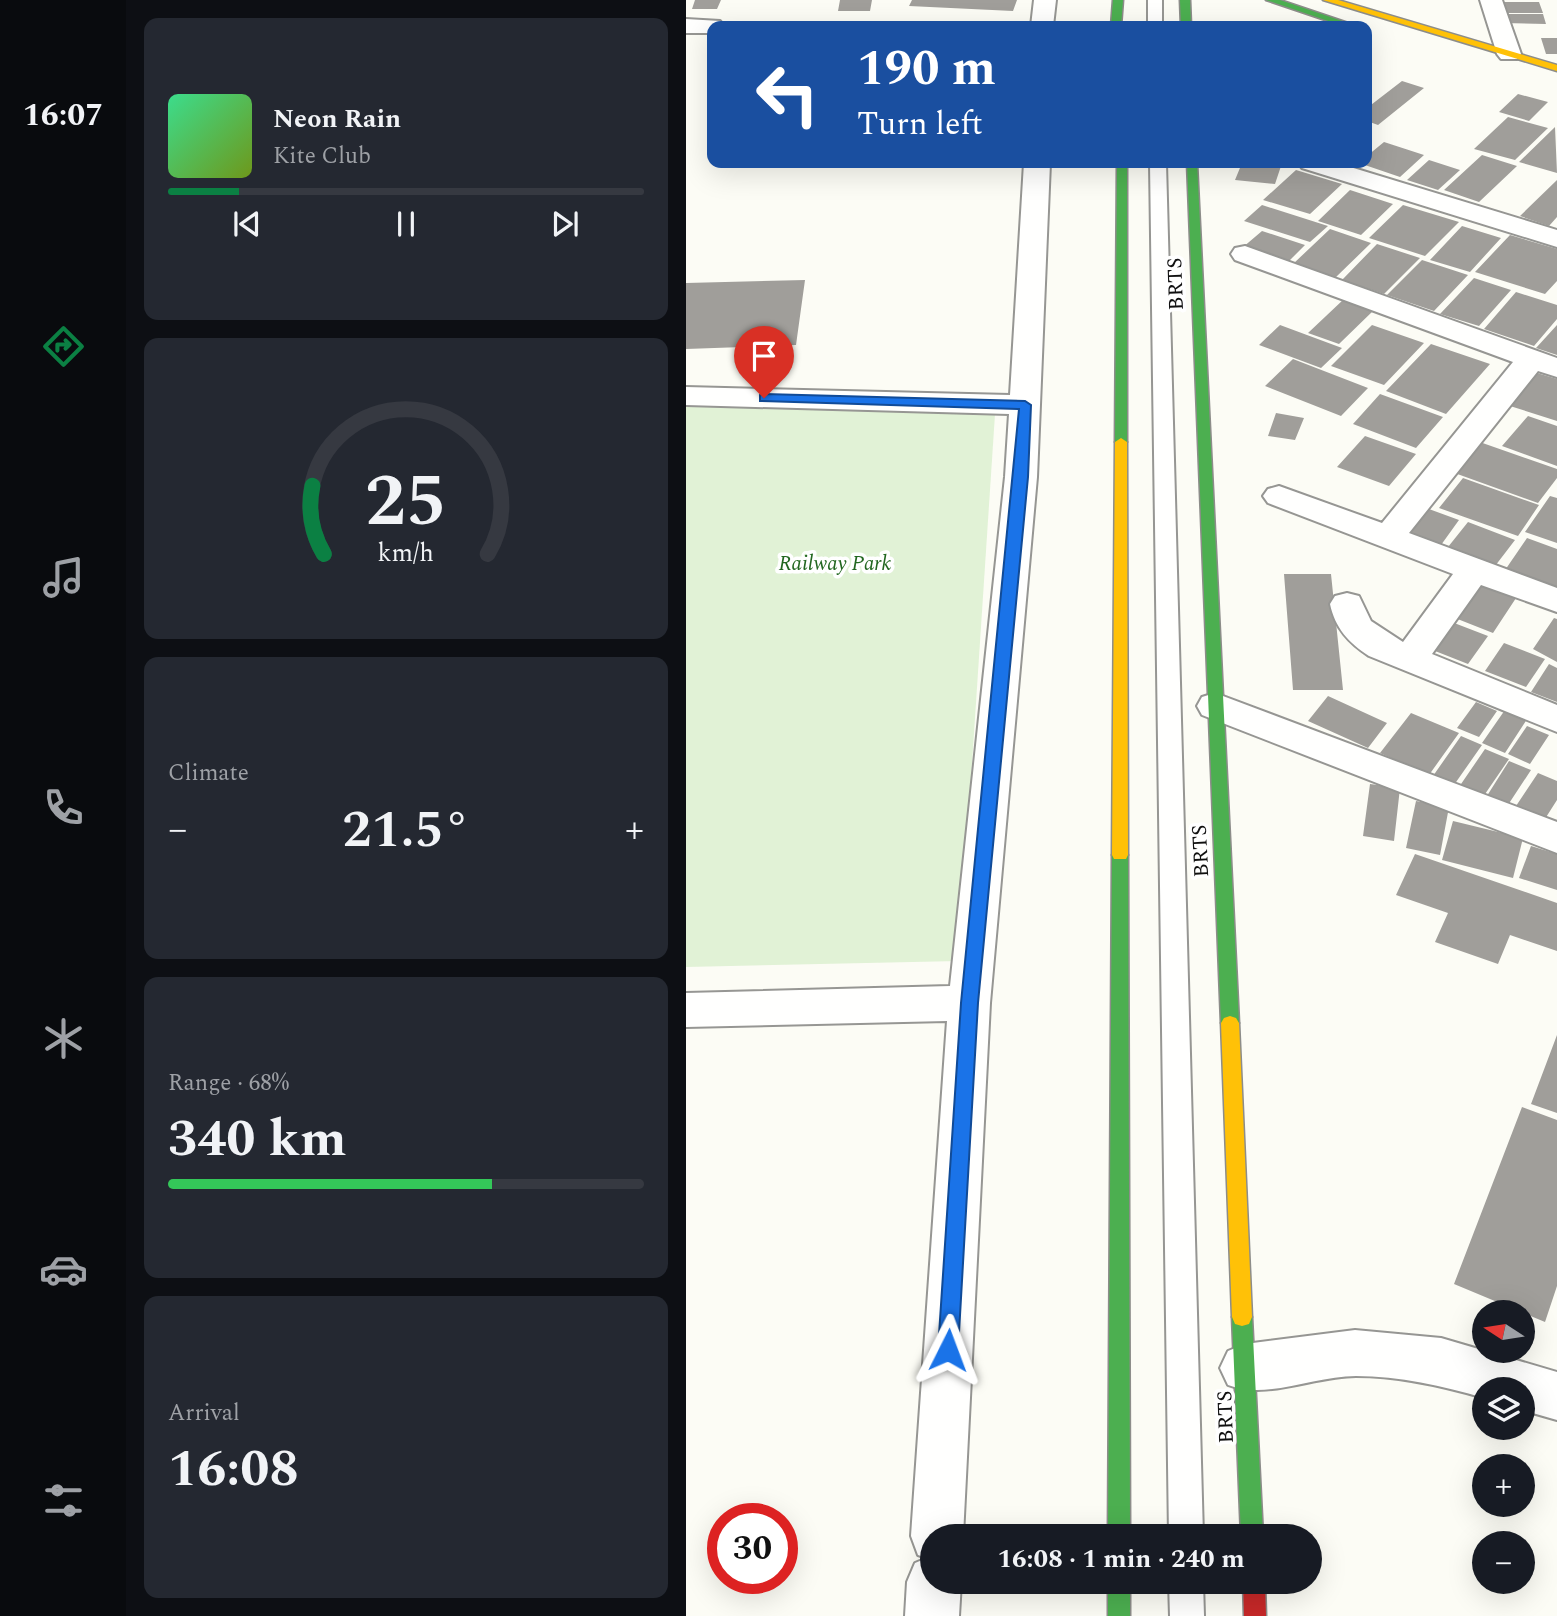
<!DOCTYPE html>
<html lang="en">
<head>
<meta charset="utf-8">
<style>
  :root { --surface:#171b24; --page:#242831; --text:#f1f3f6; --muted:#9ea1a6; --line:#363941; --accent:#0b8043 }
  body { margin:0; font-family:Spectral,serif; background:var(--page); color:var(--text); height:100vh; display:flex; flex-direction:column; font-size:26px; white-space:nowrap }
  * { box-sizing:border-box; margin:0 }
  p { font-size:23px; color:var(--muted) }
  .icon { flex:none; width:38px; height:38px; fill:none; stroke:currentColor; stroke-width:2; stroke-linecap:round; stroke-linejoin:round }
  .map { position:relative; flex:1; overflow:hidden }
  .panel { display:flex; flex-direction:column; gap:18px; padding:18px; background:#0d0f14; width:560px }
  .panel>* { flex:none }
  .guide { position:absolute; left:21px; top:21px; width:665px; height:147px; border-radius:14px; box-shadow:0 7px 28px #0002; background:#1a4fa0; color:#fff; overflow:hidden }
  .needle { width:46px; rotate:282deg }
  .controls { position:absolute; left:786px; top:1300px; display:grid; gap:14px }
  .controls a { display:grid; place-items:center; width:63px; height:63px; border-radius:50%; background:var(--surface); box-shadow:0 7px 28px #0002; font-size:35px }
  .speed { position:absolute; left:21px; top:1503px; display:flex; gap:14px; font-size:35px; font-weight:700; text-align:center }
  .speed>* { display:grid; place-content:center; width:91px; height:91px; border-radius:50%; background:var(--surface); box-shadow:0 7px 28px #0002; line-height:1 }
  .speed .limit { border:10px solid #d22; background:#fff; color:#111 }
  .pin { position:absolute; display:grid; place-items:center; width:60px; height:60px; color:#fff; margin:-72px -30px; border-radius:50% 50% 50% 0; rotate:-45deg; box-shadow:0 0 7px #0007 }
  .pin .icon { rotate:45deg }
  .me { position:absolute; width:77px; margin:-38px; rotate:3deg; stroke-linejoin:round; filter:drop-shadow(0 0 5px #0008) }
  .turn { display:flex; align-items:center; gap:24px; height:147px; padding:0 35px; font-size:32px }
  .turn .icon { width:91px; height:91px; stroke-width:2.5 }
  .turn b { display:block; font-size:49px; line-height:60px }
  .big { font-size:52px; font-weight:700; line-height:1.1 }
  .panel .tile { flex:1; display:flex; flex-direction:column; justify-content:center; gap:10px; min-width:0; padding:0 24px; border-radius:14px; background:var(--page) }
  .panel .dial { align-items:center; gap:0 }
  .dial svg { height:182px; overflow:visible; fill:none; stroke:var(--line); stroke-width:7; stroke-linecap:round; text-anchor:middle }
  .dial text { fill:var(--text); stroke:none }
  .song { display:flex; align-items:center; gap:21px }
  .cover { width:84px; height:84px; border-radius:10px; background:linear-gradient(135deg,hsl(150 70% 55%),hsl(80 70% 35%)) }
  .played { height:7px; border-radius:4px; background:linear-gradient(90deg,var(--accent) 15%,var(--line) 15%) }
  .keys { display:flex; justify-content:space-around; direction:ltr }
  .heat { display:flex; justify-content:space-between; align-items:center; font-size:38px; direction:ltr }
  .charge { height:10px; border-radius:5px; background:linear-gradient(90deg,#34c759 68%,var(--line) 0) }
  .trip { position:absolute; left:234px; top:1524px; width:402px; height:70px; border-radius:35px; background:var(--surface); box-shadow:0 7px 28px #0002; font-weight:700; line-height:70px; text-align:center }
  main { display:flex; flex:1; min-height:0 }
  .tab-bar { display:flex; flex-direction:column; width:126px; justify-content:space-around; align-items:center; background:#090b0e; color:var(--muted) }
  .tab-bar .icon { width:49px; height:49px }
  .tab-bar .selected { color:var(--accent) }
  .tab-bar b { font-size:32px; color:var(--text) }
  .map>svg:first-child { display:block }
</style>
</head>
<body>
<main>
<nav class="tab-bar">
<b>16:07</b>
<svg class="icon selected" aria-label="directions" viewBox="0 0 24 24"><path d="M12 3l9 9-9 9-9-9zM9 14v-3h6M13 9l2 2-2 2"/></svg>
<svg class="icon" aria-label="music" viewBox="0 0 24 24"><path d="M9 18V5l10-2v13"/><circle cx="6" cy="18" r="3"/><circle cx="16" cy="16" r="3"/></svg>
<svg class="icon" aria-label="phone" viewBox="0 0 24 24"><path d="M5 4h4l2 5-3 2q2 4 5 5l2-3 5 2v4C11 20 4 13 5 4z"/></svg>
<svg class="icon" aria-label="climate" viewBox="0 0 24 24"><path d="M12 3v18M4 7l16 10M4 17L20 7"/></svg>
<svg class="icon" aria-label="car" viewBox="0 0 24 24"><path d="M5 17H2v-5l4-1 3-4h7l3 4 3 1v5h-3M9 17h6M6 11h13"/><circle cx="7" cy="17" r="2"/><circle cx="17" cy="17" r="2"/></svg>
<svg class="icon" aria-label="filters" viewBox="0 0 24 24"><path d="M4 7h16M4 17h16"/><circle cx="9" cy="7" r="2"/><circle cx="15" cy="17" r="2"/></svg>
</nav>
<section class="panel">
<div class="tile">
<div class="song"><i class="cover"></i><div><b>Neon Rain</b><p>Kite Club</p></div></div>
<div class="played"></div>
<div class="keys"><svg class="icon" aria-label="previous" viewBox="0 0 24 24"><path d="M18 5L8 12l10 7zM5 5v14"/></svg><svg class="icon" aria-label="pause" viewBox="0 0 24 24"><path d="M8 5v14M16 5v14"/></svg><svg class="icon" aria-label="next" viewBox="0 0 24 24"><path d="M6 5l10 7-10 7zM19 5v14"/></svg></div>
</div>
<div class="tile dial"><svg viewBox="0 0 100 80">
<path d="M14 69A42 42 0 1 1 86 69"/>
<path d="M14 69A42 42 0 0 1 9 39" stroke="#0b8043"/>
<text x="50" y="56" font-size="32" font-weight="700">25</text>
<text x="50" y="72" font-size="11">km/h</text>
</svg></div>
<div class="tile"><p>Climate</p>
<div class="heat"><a>−</a><b class="big">21.5°</b><a>+</a></div>
</div>
<div class="tile"><p>Range · 68%</p><b class="big">340 km</b><div class="charge"></div></div>
<div class="tile"><p>Arrival</p><b class="big">16:08</b></div>
</section>
<div class="map">
<svg width="871" height="1616" viewBox="0 0 871 1616">
  <rect width="100%" height="100%" fill="#fcfcf5"/>
  <!-- green -->
  <path fill="#e1f2d6" d="M0 398 310 399 273 961 0 967Z"/>
  <!-- building -->
  <path fill="#a09e9a" d="M9 0H35L31 9H6Z
    M154 0H186L184 11H152Z
    M226 0H331L327 11 223 6Z
    M810 2H853L857 13H813Z
    M814 14H857L860 24 817 23Z
    M855 38H871V54H860Z
    M716 81 738 88 692 125 681 121V108Z
    M832 94 862 102 843 121 813 112Z
    M822 117 862 128 829 160 788 149Z
    M869 127 871 173 833 162Z
    M698 142 738 155 714 177 673 163H681V156Z
    M796 155 831 166 793 202 758 190Z
    M743 160 774 170 752 190 721 180Z
    M556 163H569L595 166 589 184 549 180Z
    M610 170 656 184 624 214 577 200Z
    M871 180V217L863 226 834 216Z
    M664 190 707 204 675 235 632 221Z
    M576 205 642 226 624 242 558 221Z
    M717 205 773 222 739 256 683 238Z
    M776 226 815 238 784 272 744 260Z
    M644 229 685 243 649 278 607 264Z
    M576 231 619 245 601 263 556 248Z
    M824 235 871 249V281L859 294 789 272Z
    M691 244 734 258 698 294 656 280Z
    M736 260 782 275 748 311 701 295Z
    M788 278 825 290 793 326 754 314Z
    M119 280 110 345 0 349V283Z
    M830 292 871 305V319L848 346 798 329Z
    M658 299 688 310 653 344 622 333Z
    M594 325 656 348 635 368 573 345Z
    M686 325 738 343 698 385 645 366Z
    M871 325V355L850 348Z
    M745 344 804 364 760 414 700 391Z
    M607 359 682 388 655 416 579 386Z
    M851 373 871 379V421L824 406Z
    M694 394 757 417 730 448 667 424Z
    M590 413 618 418 609 440 582 436Z
    M842 416 871 426V466L816 446Z
    M679 436 730 454 703 486 651 467Z
    M788 440 871 469V478L852 503 763 471Z
    M777 478 853 505 832 536 753 508Z
    M864 496 871 498V543L839 532Z
    M732 505 773 520 755 545 712 530Z
    M782 522 829 540 806 570 758 552Z
    M841 538 871 549V593L815 576Z
    M598 574H645L657 690H607Z
    M795 582 832 595 807 633 769 618Z
    M868 618 871 619V662L847 649Z
    M763 621 802 636 782 664 744 649Z
    M818 643 859 659 840 687 799 671Z
    M863 664 871 668V702L845 692Z
    M642 696 701 723 682 748 622 721Z
    M790 702 811 711 793 737 771 728Z
    M821 707 843 716 819 753 796 743Z
    M725 713 773 733 743 775 694 753Z
    M841 726 863 735 844 764 822 754Z
    M775 736 796 745 768 785 747 776Z
    M799 749 823 759 797 797 773 787Z
    M823 761 845 770 820 808 799 799Z
    M852 773 871 781V800L857 822 828 809Z
    M684 784 714 788 708 841 677 836Z
    M730 801 763 807 754 855 720 848Z
    M767 821 837 838 827 878 756 860Z
    M845 846 871 854V890L833 878Z
    M729 854 871 903V951L824 935 812 964 749 942 762 913 710 895Z
    M871 1035V1113L845 1104Z
    M836 1107 871 1120V1286L859 1322 768 1284Z"/>
  <g fill="none" stroke-linecap="round" stroke-linejoin="round">
    <defs>
      <path id="lane" d="M462 0H476V26H462Z
        M464 163H480L517 1536H483Z
        M483 1582H517L518 1616H484Z"/>
      <path id="street" d="M348 0H370L367 26H345Z
        M794 0H816L835 54 831 59H815L811 54Z
        M0 19 34 21 38 26H26V33H0Z
        M338 163H364L351 477 304 1003 277 1536H247V1582H275L273 1616H219L221 1582 229 1563 241 1558 232 1555 225 1536 261 1021 0 1027V993L264 986 319 477 323 414 0 405V387L324 395Z
        M612 163H651L871 230V247L616 168Z
        M559 246 871 358V377L852 371 723 533 871 588V612L795 585 746 654 871 705V732L683 656C663 643 649 628 644 604L649 596 661 593 673 596 685 621 717 642 767 574 582 503 577 496 582 489 593 486 696 523 827 362 549 260 545 254 549 248Z
        M529 693 871 822V853L516 715 511 706 516 697Z
        M669 1330 755 1338 871 1372V1420L836 1410V1390H798V1398C757 1386 713 1376 670 1376 628 1376 581 1400 542 1385L534 1368 542 1351 559 1344Z"/>
      <path id="fast" d="M427 0H437L435 26H425Z
        M494 0H504L505 26H495Z
        M580 0H594L671 26H657Z
        M431 163H441V442L435 446 429 442Z
        M501 163H511L553 1023 550 1028 544 1030 538 1028 535 1023Z
        M434 849 440 851 442 855 444 1536H422L426 855 428 851Z
        M556 1308 563 1310 566 1317 577 1536H555L546 1317 549 1310Z
        M422 1582H444V1616H422Z"/>
      <path id="slow" d="M637 0H652L871 65V71Z
        M435 438 441 442 442 855 440 859H428L426 855 429 442Z
        M544 1016 550 1018 553 1023 566 1317 563 1324 556 1326 549 1324 546 1317 535 1023 538 1018Z"/>
      <path id="jam" d="M557 1582H579L580 1616H558Z"/>
    </defs>
    <!-- lane casing -->
    <use href="#lane" stroke="#969693" stroke-width="4"/>
    <!-- street casing -->
    <use href="#street" stroke="#969693" stroke-width="4"/>
    <!-- fast casing -->
    <use href="#fast" stroke="#8d8d8a" stroke-width="3"/>
    <!-- slow casing -->
    <use href="#slow" stroke="#8d8d8a" stroke-width="3"/>
    <!-- jam casing -->
    <use href="#jam" stroke="#8d8d8a" stroke-width="3"/>
    <!-- lane -->
    <use href="#lane" fill="#fffffe" fill-rule="evenodd"/>
    <!-- street -->
    <use href="#street" fill="#fffffe" fill-rule="evenodd"/>
    <!-- fast -->
    <use href="#fast" fill="#4caf50" fill-rule="evenodd"/>
    <!-- slow -->
    <use href="#slow" fill="#ffc107" fill-rule="evenodd"/>
    <!-- jam -->
    <use href="#jam" fill="#c62828" fill-rule="evenodd"/>
  </g>
  <!-- route -->
  <path fill="#1a73e8" stroke="#114b97" stroke-width="2" d="M78 394 339 401 345 405 342 477 292 1003 272 1350 270 1356 262 1359 255 1356 252 1350 275 1003 333 409 74 401V395Z"/>
  <g text-anchor="middle" dominant-baseline="central" stroke-width="7" stroke-linejoin="round" paint-order="stroke">
    <!-- street labels -->
    <g font-size="21" fill="#101010" stroke="#fff">
      <text transform="translate(490 284) rotate(-92)">BRTS</text>
      <text transform="translate(515 851) rotate(-93)">BRTS</text>
      <text transform="translate(540 1417) rotate(-92)">BRTS</text>
    </g>
    <!-- park labels -->
    <g font-size="21" font-style="italic" fill="#226720" stroke="#fff">
      <text x="149" y="564">Railway Park</text>
    </g>
  </g>
</svg>
<div class="controls">
<a><svg class="needle" viewBox="-14 -14 28 28"><path d="M0-13l5 13h-10z" fill="#e53935"/><path d="M0 13l5-13h-10z" fill="#9ea1a6"/></svg></a>
<a><svg class="icon" aria-label="layers" viewBox="0 0 24 24"><path d="M12 4l9 5-9 5-9-5zM3 14l9 5 9-5"/></svg></a>
<a>+</a>
<a>−</a>
</div>
<div class="speed"><div class="limit">30</div></div>
<div class="pin" style="left:78px;top:398px;background:#d93025"><svg class="icon" aria-label="arrive" viewBox="0 0 24 24"><path d="M6 21V4h12l-3 4 3 4H6"/></svg></div>
<svg class="me" style="left:262px;top:1350px" viewBox="-20 -20 40 40"><path d="M0-17L14 15 0 8-14 15z" fill="#1a73e8" stroke="#fff" stroke-width="4"/></svg>
<div class="trip">16:08 · 1 min · 240 m</div>
<div class="guide">
<div class="turn"><svg class="icon" aria-label="left" viewBox="0 0 24 24"><path d="M17 20v-9H6M10 6l-5 5 5 5"/></svg><div><b>190 m</b>Turn left</div></div>
</div>
</div>
</main>
</body>
</html>
